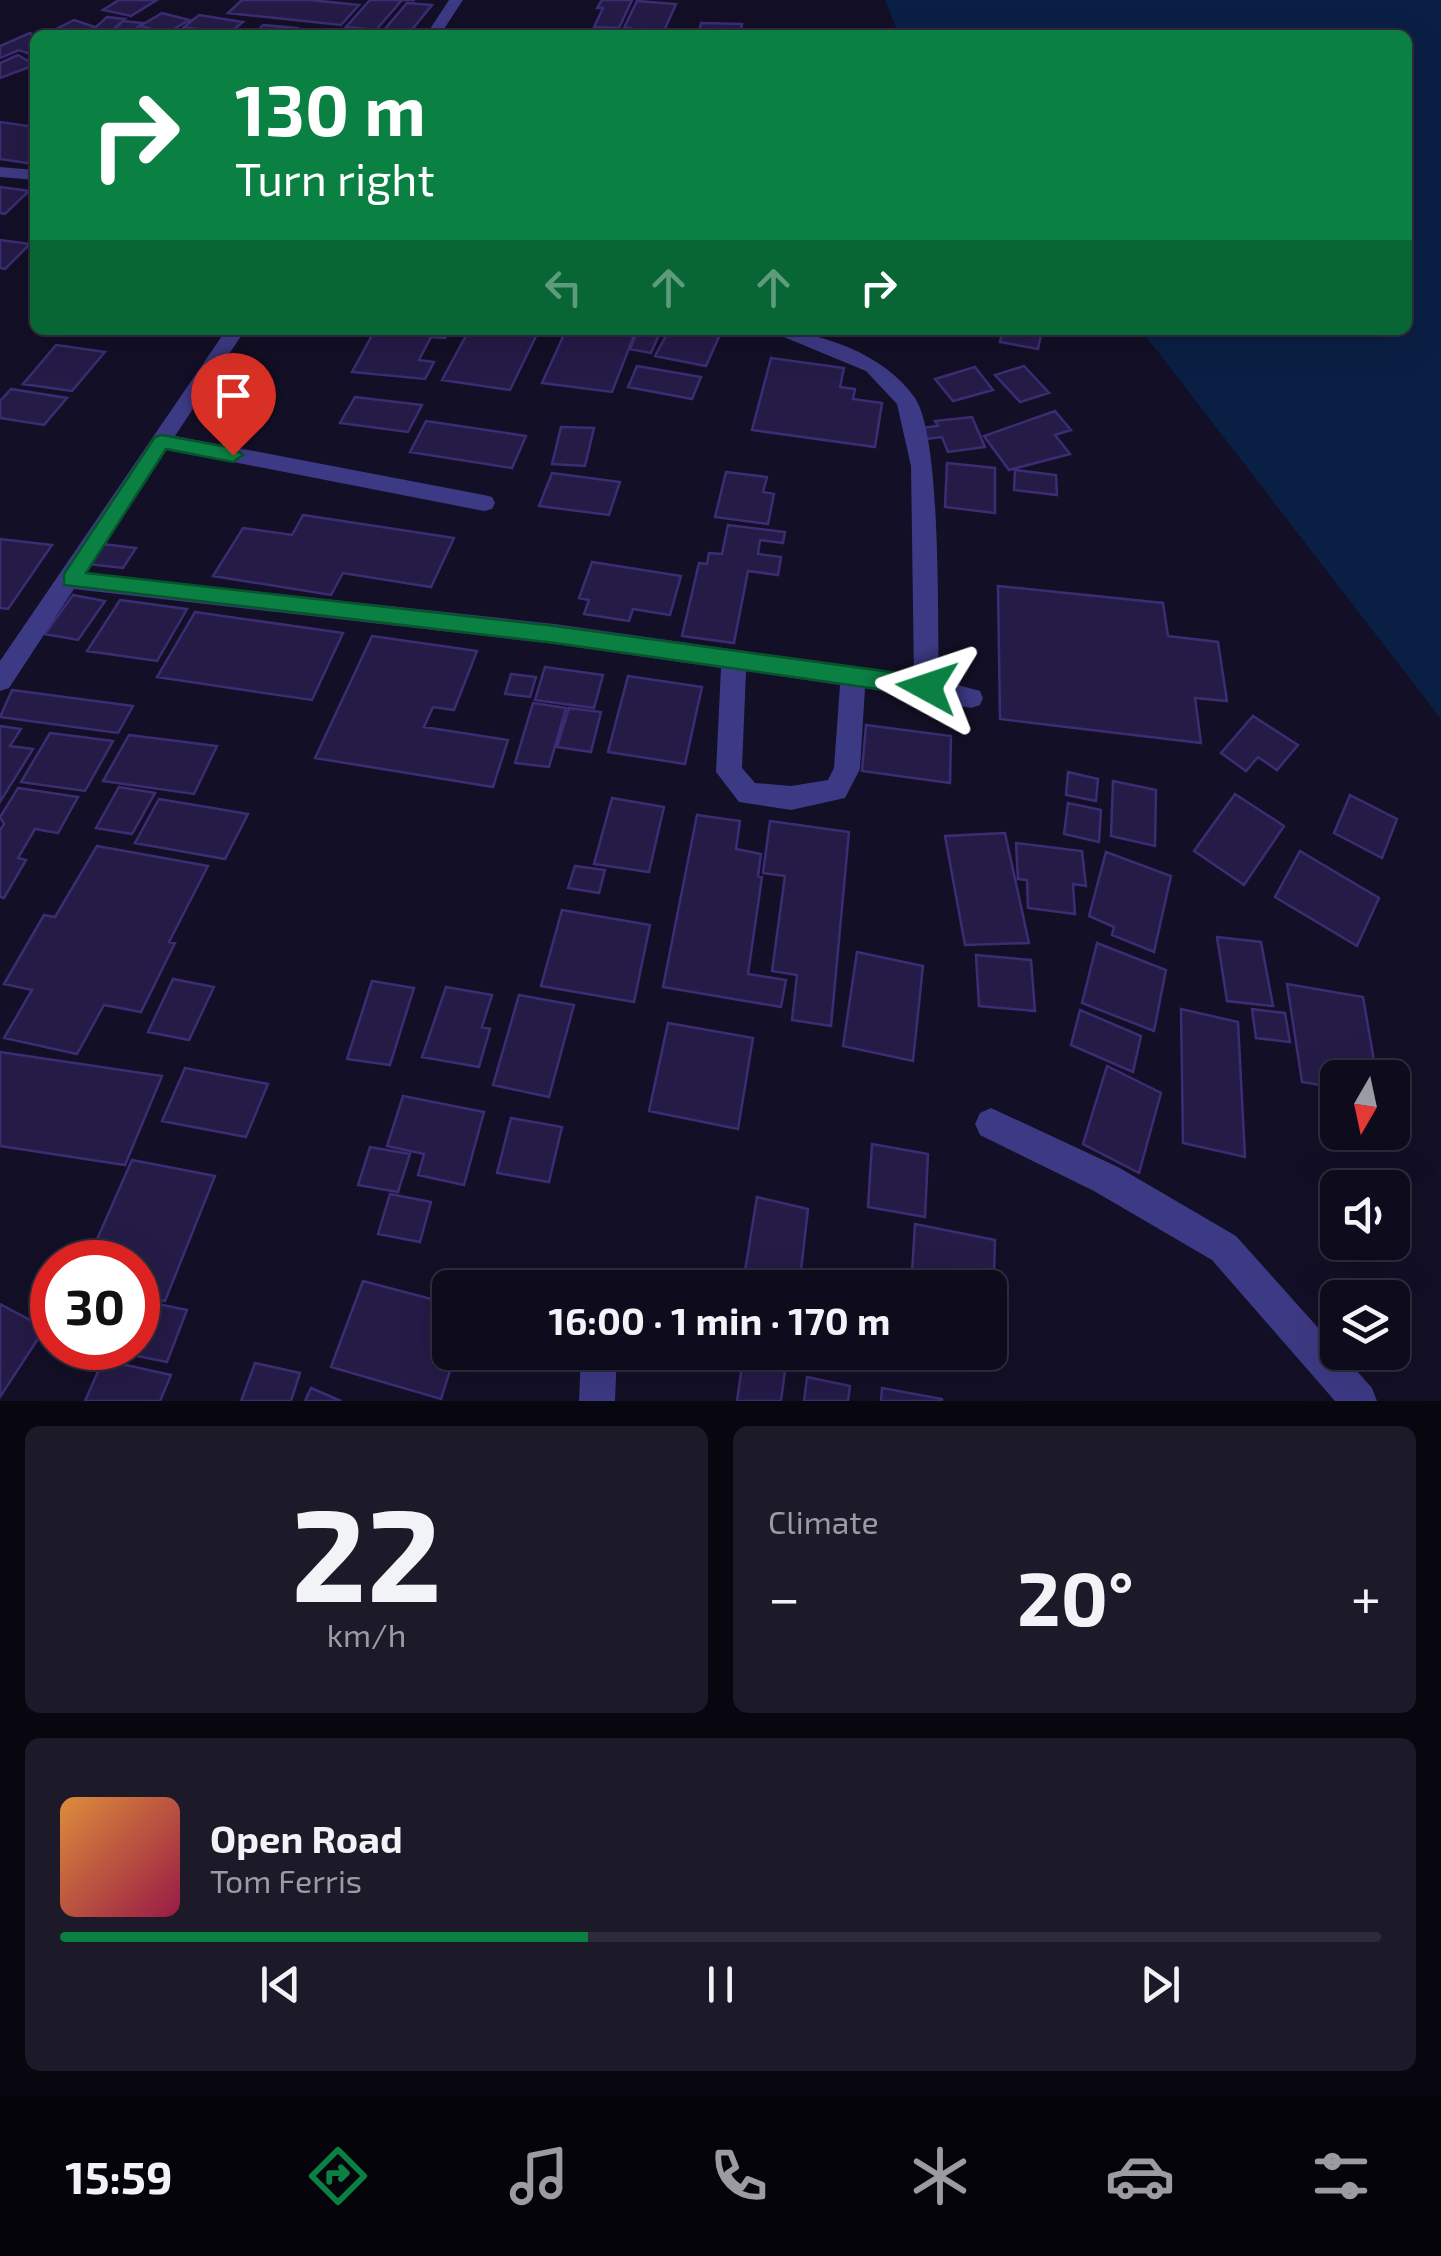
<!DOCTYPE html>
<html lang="en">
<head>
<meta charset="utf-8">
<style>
  :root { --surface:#0e0b1c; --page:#1c1929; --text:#f1f3f6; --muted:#9b9ba3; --line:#2e2b3b; --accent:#0b8043 }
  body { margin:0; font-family:"Exo 2",sans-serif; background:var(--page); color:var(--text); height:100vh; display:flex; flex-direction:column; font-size:38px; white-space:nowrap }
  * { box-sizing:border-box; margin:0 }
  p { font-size:32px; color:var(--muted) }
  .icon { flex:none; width:55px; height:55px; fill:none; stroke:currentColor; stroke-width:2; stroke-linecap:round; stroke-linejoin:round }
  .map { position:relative; height:1401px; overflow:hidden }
  .sheet { display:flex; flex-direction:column; gap:25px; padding:25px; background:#08060f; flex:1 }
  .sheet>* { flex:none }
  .top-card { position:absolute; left:30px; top:30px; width:1382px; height:305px; border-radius:15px; box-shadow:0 10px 40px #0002,0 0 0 2px var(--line); background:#0b8043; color:#fff; overflow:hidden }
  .needle { width:65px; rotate:189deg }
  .controls { position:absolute; left:1320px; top:1060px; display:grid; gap:20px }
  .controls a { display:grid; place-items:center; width:90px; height:90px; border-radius:15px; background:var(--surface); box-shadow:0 10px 40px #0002,0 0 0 2px var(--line); font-size:50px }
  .speed { position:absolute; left:30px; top:1240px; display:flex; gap:20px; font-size:50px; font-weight:700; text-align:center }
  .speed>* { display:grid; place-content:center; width:130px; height:130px; border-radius:50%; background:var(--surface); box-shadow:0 10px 40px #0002,0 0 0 2px var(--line); line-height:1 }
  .speed .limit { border:15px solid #d22; background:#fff; color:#111 }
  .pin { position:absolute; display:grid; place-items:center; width:85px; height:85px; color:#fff; margin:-102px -42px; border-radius:50% 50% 50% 0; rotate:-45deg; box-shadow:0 0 10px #0007 }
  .pin .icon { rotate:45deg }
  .me { position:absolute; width:110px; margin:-55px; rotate:275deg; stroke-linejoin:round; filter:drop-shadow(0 0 8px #0008) }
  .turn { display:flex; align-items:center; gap:35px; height:210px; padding:0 40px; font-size:45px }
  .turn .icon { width:130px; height:130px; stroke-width:2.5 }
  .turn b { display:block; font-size:70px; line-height:85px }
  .lanes { display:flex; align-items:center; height:95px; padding:0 40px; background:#0003; justify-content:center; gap:50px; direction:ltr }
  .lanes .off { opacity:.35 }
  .big { font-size:75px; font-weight:700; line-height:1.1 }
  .sheet .widget { flex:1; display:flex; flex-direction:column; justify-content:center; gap:15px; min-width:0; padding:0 35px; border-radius:15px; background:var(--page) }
  .sheet .dial { align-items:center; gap:0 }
  .dial b { font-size:130px; line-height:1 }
  .song { display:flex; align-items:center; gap:30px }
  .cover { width:120px; height:120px; border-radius:15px; background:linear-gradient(135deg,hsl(30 70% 55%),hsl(340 70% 35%)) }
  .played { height:10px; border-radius:5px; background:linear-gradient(90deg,var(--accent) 40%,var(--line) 40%) }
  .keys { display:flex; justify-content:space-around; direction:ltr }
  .heat { display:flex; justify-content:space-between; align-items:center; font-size:55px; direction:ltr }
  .sheet .tiles { flex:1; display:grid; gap:25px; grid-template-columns:1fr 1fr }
  .widget:last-child { grid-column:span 2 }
  .trip { position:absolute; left:432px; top:1270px; width:575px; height:100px; border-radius:15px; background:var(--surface); box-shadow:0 10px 40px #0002,0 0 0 2px var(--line); font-weight:700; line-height:100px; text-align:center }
  .menu { display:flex; height:160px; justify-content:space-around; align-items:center; background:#06040b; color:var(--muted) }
  .menu .icon { width:70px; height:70px }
  .menu .active { color:var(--accent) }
  .menu b { font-size:45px; color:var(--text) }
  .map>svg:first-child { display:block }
</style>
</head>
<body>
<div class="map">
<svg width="1441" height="1401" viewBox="0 0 1441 1401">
  <rect width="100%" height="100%" fill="#130f26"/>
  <!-- water -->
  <path fill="#0a1f44" d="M885 0H1441V719L1141 330H1408V35H899Z"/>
  <!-- building -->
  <path fill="#241b47" stroke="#3b2d73" stroke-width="2.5" d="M119 0H157L131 16 103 10Z
    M242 0H310L359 5 341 25 228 13Z
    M370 0H415H402L376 30 346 27Z
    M602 0H632L619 28 594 27 603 8H597Z
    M637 1 676 4 664 31 642 29 639 35H626L630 28H624Z
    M407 3 432 5 410 32 384 30Z
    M162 13 189 20 167 33 140 26Z
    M199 15 243 22 228 34 184 27Z
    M107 17 125 19 107 35H87Z
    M74 20 95 27 79 35H44Z
    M123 21 142 23 134 31 168 34 108 35Z
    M701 23 742 24 740 35H698Z
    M263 25 297 28 291 35H254Z
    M30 33 35 36V56L19 50 0 58V46Z
    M18 55 35 65 0 78V63Z
    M0 122 35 127 34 164 0 159Z
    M0 187 29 191 5 214 0 213Z
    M0 240 30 244 5 269 0 268Z
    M375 330H449L445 338 431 337 419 360 434 362 425 379 352 372Z
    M469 330H539L510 390 442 380Z
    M566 330 635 333 612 392 542 383Z
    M638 330H661L651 353 630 349Z
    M669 330H722L706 366 655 356Z
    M1003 330H1042L1038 349 1000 342Z
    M56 345 105 352 72 391 23 384Z
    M771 358 844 368 840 387 855 389 853 399 882 403 875 447 752 430Z
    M637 366 701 377 692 399 628 387Z
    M1024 366 1049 393 1020 402 995 375Z
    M975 367 993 390 953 401 935 379Z
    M11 389 67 398 44 425 0 418V401Z
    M355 397 422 405 408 432 340 423Z
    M1055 411 1071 430 1055 435 1070 454 1009 470 984 436Z
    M972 417 985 447 948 452 942 437 926 439 921 428 938 426 935 421Z
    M426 421 526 436 512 468 410 452Z
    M561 427 594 428 585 466 552 464Z
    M947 463 995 468V513L945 507Z
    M1015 470 1056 475 1057 495 1014 490Z
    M726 472 767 477 763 492 774 494 768 524 715 517Z
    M552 473 620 482 609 515 539 506Z
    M303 515 454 538 431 587 343 573 331 595 213 576 243 528 292 535Z
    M728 525 785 532 783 543 760 540 758 554 781 557 778 575 748 571 734 643 682 636 699 563 707 564 709 553 722 554Z
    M0 539 52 545 8 609 0 608Z
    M102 544 136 548 123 568 88 564Z
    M592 562 681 576 670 615 633 609 629 621 584 614 589 600 579 598Z
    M998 586 1163 603 1168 636 1218 642 1227 701 1195 698 1201 743 1000 719Z
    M73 595 105 601 78 640 45 634Z
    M120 600 187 609 157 661 87 651Z
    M195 612 343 633 312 700 157 677Z
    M372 636 477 651 454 710 433 707 424 727 508 740 493 787 315 758Z
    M545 667 603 675 594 708 535 700Z
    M511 674 536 677 530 697 505 694Z
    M628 676 702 687 685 764 608 752Z
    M12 690 133 706 118 733 0 717Z
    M533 703 566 708 549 767 515 763Z
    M569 708 601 712 591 752 557 747Z
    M1253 716 1298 745 1277 770 1258 757 1246 771 1221 753Z
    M866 725 951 736 950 783 862 771Z
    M0 726 21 729 10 746 33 749 0 802Z
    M50 733 113 741 85 791 21 782Z
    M129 735 217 746 194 794 103 781Z
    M1068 772 1098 779 1096 801 1066 795Z
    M1113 781 1156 790 1155 846 1111 836Z
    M119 787 155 793 132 834 96 828Z
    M18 788 78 797 58 833 35 829 18 858 26 860 4 898 0 897V830L4 824 0 817Z
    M1235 794 1284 826 1244 885 1194 851Z
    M1350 795 1397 819 1382 858 1334 833Z
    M612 798 664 807 649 872 594 864Z
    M159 799 248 814 225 859 135 843Z
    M1068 803 1101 810 1099 842 1064 834Z
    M697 815 740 821 736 849 761 854 758 876 762 877 748 974 786 980 781 1007 663 987Z
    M770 821 849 832 831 1026 792 1020 797 975 772 971 785 876 763 873Z
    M1005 833 1029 943 965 945 945 836Z
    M1016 843 1082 851 1086 886 1073 884 1075 914 1028 908 1027 880 1018 879Z
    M97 846 208 866 169 942 175 943 141 1012 104 1005 77 1054 4 1038 32 990 4 984 44 915 55 917Z
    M1300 851 1379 898 1357 946 1275 897Z
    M1106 852 1171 876 1154 952 1112 935 1114 927 1089 916Z
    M575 866 605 870 599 893 568 888Z
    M562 910 650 925 634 1002 541 986Z
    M1217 937 1261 942 1273 1006 1227 1001Z
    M1097 943 1166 970 1154 1031 1082 1003Z
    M857 952 923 966 913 1061 843 1046Z
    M976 955 1031 960 1035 1011 979 1006Z
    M173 979 214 987 189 1040 148 1032Z
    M372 981 414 988 390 1065 347 1059Z
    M1287 984 1363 997 1377 1078H1338V1088L1302 1082Z
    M446 987 492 995 482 1027 490 1029 479 1067 422 1057Z
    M519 995 574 1005 549 1097 493 1085Z
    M1181 1009 1238 1022 1245 1157 1183 1143Z
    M1252 1009 1285 1013 1290 1042 1256 1038Z
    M1080 1010 1141 1036 1133 1072 1071 1045Z
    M668 1023 753 1038 738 1129 649 1111Z
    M0 1052 162 1076 125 1165 0 1146Z
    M1107 1066 1161 1093 1139 1173 1083 1144Z
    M185 1068 268 1084 246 1137 162 1121Z
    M403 1096 484 1112 464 1185 418 1175 424 1154 387 1146Z
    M511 1118 562 1127 549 1182 497 1173Z
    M872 1144 928 1154 925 1217 868 1207Z
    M370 1147 410 1154 398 1192 358 1185Z
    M132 1160 215 1176 165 1301 138 1295V1262H87Z
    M390 1194 431 1202 420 1242 378 1234Z
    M757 1197 808 1209 799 1288 744 1277Z
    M915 1224 995 1240 991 1369 922 1352H990V1288H911Z
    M363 1281 450 1304V1352H456L441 1399 331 1367Z
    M138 1300 187 1310 167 1362 108 1350 138 1348Z
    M0 1304 45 1328 0 1397Z
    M56 1348H105L100 1358Z
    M744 1352 787 1356 781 1401H737Z
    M103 1360 171 1375 160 1401H85Z
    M255 1363 300 1373 291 1401H241Z
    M807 1377 850 1386 848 1401H804Z
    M311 1388 341 1401H305Z
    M882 1388 942 1399V1401H881Z"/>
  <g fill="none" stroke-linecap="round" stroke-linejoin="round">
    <!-- minor -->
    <path fill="#3d3a85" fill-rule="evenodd" d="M449 0H463L440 35H426Z
      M0 167 35 170V180L0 177Z
      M226 330H245L175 436 484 495 492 497 495 503 492 509 484 511 167 449 85 573 555 624 914 675 911 466 897 404 866 371 767 330C818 330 885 354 915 398 942 439 937 622 939 680L980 691 983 698 980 705 971 708 865 688 860 769 845 798 791 810 739 802 716 772 721 668 555 644 74 589 9 688 0 691V661ZM746 671 840 685 834 768 828 780 791 786 755 783 742 768Z
      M991 1108 1118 1167 1236 1236 1372 1388 1377 1401H1335L1212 1260 1094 1191 980 1135 975 1124 980 1113Z
      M581 1352H617L615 1401H579Z"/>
  </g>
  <!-- route -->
  <path fill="#0b8043" stroke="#07532c" stroke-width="2.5" d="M162 435 233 448 243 455 233 462 166 449 86 573 555 626 927 677 938 687 927 696 555 643 64 585V574L155 437Z"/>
</svg>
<div class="controls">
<a><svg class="needle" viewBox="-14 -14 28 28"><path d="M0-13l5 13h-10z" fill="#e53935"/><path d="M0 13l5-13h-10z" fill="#9b9ba3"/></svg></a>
<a><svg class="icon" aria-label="sound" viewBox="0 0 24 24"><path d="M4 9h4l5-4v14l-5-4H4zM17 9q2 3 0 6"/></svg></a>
<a><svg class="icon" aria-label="layers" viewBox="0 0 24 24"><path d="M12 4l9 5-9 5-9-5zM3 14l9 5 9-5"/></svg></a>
</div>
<div class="speed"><div class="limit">30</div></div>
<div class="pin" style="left:233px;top:455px;background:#d93025"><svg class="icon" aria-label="arrive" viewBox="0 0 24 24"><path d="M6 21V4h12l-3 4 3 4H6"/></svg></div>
<svg class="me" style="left:927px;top:687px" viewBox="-20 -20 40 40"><path d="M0-17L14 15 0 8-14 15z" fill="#0b8043" stroke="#fff" stroke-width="4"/></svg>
<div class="trip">16:00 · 1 min · 170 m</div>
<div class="top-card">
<div class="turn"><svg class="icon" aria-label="right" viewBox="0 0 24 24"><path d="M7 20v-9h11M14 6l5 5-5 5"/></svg><div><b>130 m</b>Turn right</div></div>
<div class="lanes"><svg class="icon off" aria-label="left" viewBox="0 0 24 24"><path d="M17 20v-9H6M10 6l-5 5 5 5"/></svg><svg class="icon off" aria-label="ahead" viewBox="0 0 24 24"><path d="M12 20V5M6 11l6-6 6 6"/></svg><svg class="icon off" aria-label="ahead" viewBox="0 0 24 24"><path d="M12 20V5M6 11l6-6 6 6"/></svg><svg class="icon" aria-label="right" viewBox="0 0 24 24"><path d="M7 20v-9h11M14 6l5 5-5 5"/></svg></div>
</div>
</div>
<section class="sheet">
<div class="tiles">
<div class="widget dial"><b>22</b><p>km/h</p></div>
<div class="widget"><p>Climate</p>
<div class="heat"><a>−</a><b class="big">20°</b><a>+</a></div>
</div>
<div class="widget">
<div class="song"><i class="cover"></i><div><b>Open Road</b><p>Tom Ferris</p></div></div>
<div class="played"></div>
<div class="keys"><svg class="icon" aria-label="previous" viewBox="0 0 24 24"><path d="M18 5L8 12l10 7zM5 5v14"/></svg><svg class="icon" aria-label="pause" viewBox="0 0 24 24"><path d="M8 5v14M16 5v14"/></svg><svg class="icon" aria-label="next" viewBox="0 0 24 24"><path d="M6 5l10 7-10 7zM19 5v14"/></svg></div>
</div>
</div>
</section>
<nav class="menu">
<b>15:59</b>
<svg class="icon active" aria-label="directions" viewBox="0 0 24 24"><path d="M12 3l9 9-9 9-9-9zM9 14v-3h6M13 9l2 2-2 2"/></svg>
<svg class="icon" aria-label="music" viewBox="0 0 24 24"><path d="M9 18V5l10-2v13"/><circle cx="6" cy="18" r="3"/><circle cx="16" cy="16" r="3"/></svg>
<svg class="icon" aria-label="phone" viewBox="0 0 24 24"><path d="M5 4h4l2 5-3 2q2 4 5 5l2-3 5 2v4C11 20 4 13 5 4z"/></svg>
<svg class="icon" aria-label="climate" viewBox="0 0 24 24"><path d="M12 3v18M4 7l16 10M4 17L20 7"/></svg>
<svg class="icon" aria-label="car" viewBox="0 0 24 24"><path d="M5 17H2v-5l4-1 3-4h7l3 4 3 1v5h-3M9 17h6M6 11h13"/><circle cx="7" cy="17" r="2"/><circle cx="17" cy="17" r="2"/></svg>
<svg class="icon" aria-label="filters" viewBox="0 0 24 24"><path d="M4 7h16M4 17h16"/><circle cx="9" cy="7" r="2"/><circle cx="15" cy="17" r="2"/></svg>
</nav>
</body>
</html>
